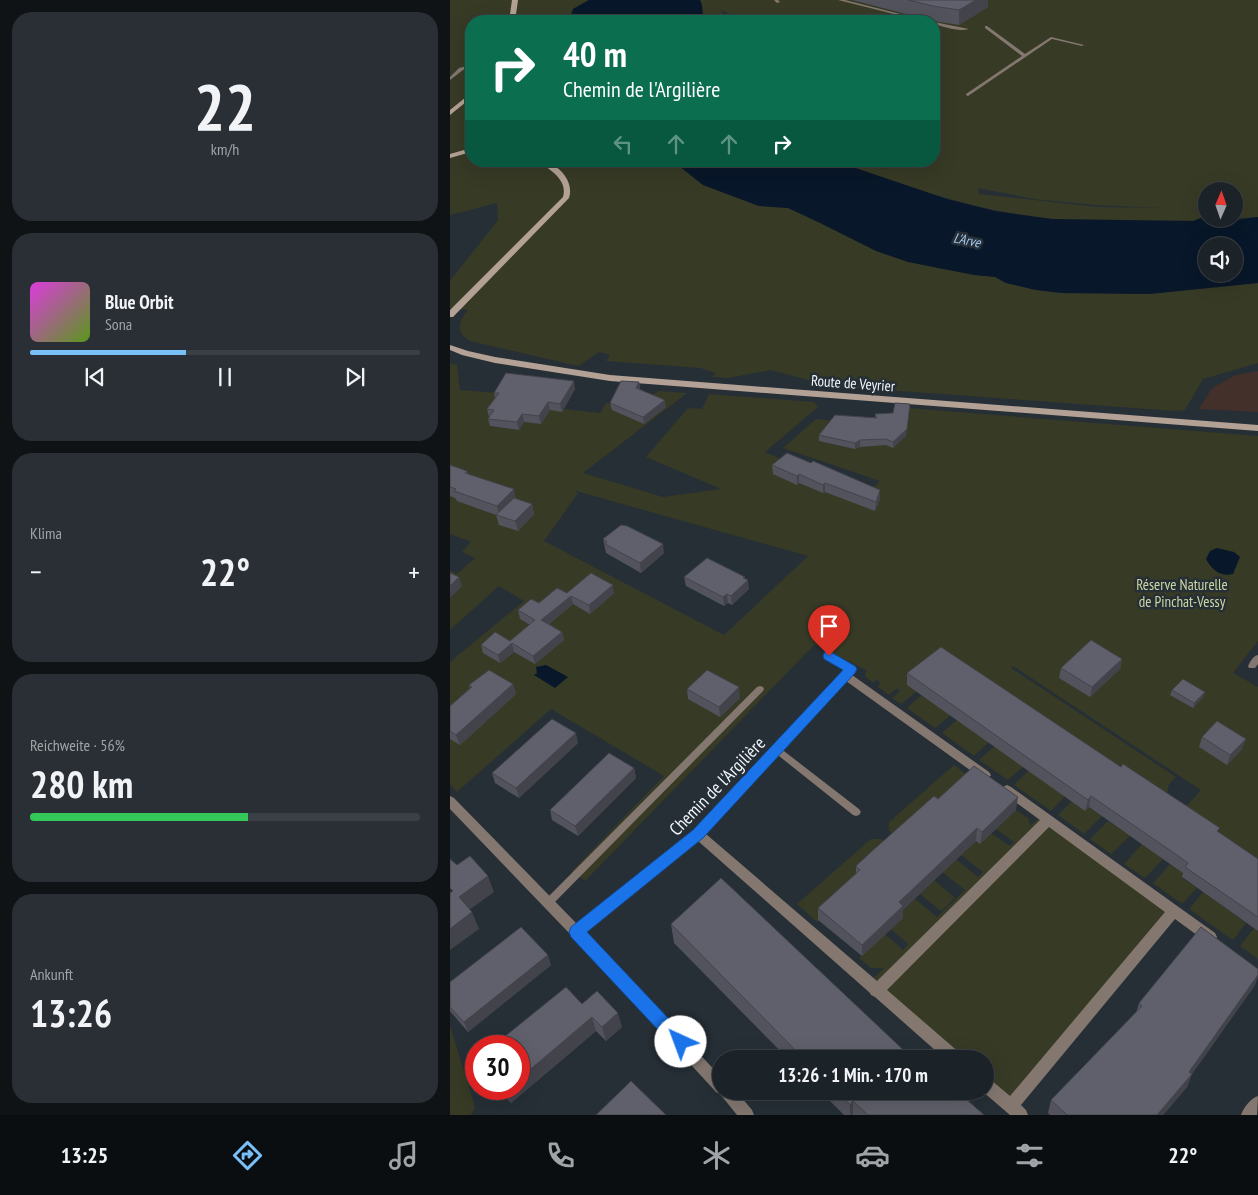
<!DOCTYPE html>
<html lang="de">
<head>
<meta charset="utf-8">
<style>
  :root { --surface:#1c2328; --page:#292f34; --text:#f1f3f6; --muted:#a0a4a8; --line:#3a4045; --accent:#79bff8 }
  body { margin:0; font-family:"PT Sans Narrow",sans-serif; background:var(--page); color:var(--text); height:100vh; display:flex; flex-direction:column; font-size:19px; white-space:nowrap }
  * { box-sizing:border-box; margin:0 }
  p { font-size:16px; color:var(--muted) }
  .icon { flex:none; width:28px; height:28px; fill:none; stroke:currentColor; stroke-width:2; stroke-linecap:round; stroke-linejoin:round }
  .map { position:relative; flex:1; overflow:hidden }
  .side { display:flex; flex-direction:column; gap:12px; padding:12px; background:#0f1316; width:450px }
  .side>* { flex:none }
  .guide { position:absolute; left:15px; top:15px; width:475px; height:152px; border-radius:20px; box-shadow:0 5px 20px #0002,0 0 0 1px var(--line); background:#0b6e4f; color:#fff; overflow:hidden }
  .needle { width:32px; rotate:2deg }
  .tools { position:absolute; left:748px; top:182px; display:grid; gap:10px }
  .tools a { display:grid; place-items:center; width:45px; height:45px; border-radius:50%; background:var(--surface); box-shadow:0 5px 20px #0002,0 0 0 1px var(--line); font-size:25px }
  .speed { position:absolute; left:15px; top:1035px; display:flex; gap:10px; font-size:25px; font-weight:700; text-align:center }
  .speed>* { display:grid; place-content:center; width:65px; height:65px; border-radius:50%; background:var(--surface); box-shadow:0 5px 20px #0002,0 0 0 1px var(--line); line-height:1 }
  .speed .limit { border:8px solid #d22; background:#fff; color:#111 }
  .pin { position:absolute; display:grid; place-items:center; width:42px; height:42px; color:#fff; margin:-51px -21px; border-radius:50% 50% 50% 0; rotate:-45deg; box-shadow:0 0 5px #0007 }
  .pin .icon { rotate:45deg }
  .me { position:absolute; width:55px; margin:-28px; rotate:317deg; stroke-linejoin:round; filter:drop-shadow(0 0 4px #0008) }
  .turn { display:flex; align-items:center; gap:18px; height:105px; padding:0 15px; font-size:22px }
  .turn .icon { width:65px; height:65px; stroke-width:2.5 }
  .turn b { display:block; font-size:35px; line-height:42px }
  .lanes { display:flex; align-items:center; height:48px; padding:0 15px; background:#0003; justify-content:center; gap:25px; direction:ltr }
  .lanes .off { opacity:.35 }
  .big { font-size:38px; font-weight:700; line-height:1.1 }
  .side .card { flex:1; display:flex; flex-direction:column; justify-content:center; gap:8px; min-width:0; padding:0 18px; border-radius:20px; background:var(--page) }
  .side .dial { align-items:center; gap:0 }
  .dial b { font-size:65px; line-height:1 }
  .song { display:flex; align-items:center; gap:15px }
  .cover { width:60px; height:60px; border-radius:8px; background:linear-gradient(135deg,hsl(300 70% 55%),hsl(90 70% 35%)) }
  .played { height:5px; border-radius:2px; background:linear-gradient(90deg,var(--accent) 40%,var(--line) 40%) }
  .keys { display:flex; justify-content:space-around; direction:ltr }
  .heat { display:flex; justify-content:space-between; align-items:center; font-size:28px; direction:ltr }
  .charge { height:8px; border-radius:4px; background:linear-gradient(90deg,#34c759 56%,var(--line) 0) }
  .trip { position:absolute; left:262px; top:1050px; width:282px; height:50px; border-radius:25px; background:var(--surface); box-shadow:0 5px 20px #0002,0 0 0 1px var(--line); font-weight:700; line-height:50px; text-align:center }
  .menu { display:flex; height:80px; justify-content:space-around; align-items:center; background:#0b0e10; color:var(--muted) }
  .menu .icon { width:35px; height:35px }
  .menu .on { color:var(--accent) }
  .menu b { font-size:22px; color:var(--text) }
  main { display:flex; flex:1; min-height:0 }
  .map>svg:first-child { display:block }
</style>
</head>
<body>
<main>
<section class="side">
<div class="card dial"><b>22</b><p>km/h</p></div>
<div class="card">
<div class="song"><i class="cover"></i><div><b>Blue Orbit</b><p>Sona</p></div></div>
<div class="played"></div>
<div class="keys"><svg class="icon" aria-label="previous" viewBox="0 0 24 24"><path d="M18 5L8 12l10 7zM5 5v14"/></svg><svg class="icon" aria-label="pause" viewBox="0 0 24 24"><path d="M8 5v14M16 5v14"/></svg><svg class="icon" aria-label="next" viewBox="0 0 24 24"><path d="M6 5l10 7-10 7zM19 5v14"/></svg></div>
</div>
<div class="card"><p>Klima</p>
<div class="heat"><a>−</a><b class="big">22°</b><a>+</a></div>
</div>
<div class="card"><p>Reichweite · 56%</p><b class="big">280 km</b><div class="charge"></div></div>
<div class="card"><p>Ankunft</p><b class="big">13:26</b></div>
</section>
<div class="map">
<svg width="808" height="1115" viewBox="0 0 808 1115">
  <rect width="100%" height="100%" fill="#262f36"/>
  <!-- education -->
  <path fill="#43302a" d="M808 371V412L749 409 762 388 786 375Z"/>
  <!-- green -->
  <path fill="#373a25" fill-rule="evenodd" d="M0 0H139L123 9 119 21H21V161H223L253 185 309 206 338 208 487 268 545 277 556 283 586 290 612 293 699 294 808 283V363L753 379 735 410 725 411 380 386 321 370 278 378 262 377 266 373 250 368 156 361 160 355 149 352 128 366 20 341C5 333 9 320 18 310L0 308V281L48 220 47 203 0 215Z
    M250 0H808V217L770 219H784V191H756V218H751L743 221C696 220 648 224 602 219 528 212 458 187 389 163L385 161H416L430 168 437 169 422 161H484V21H291L270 9 277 21H255C251 12 254 8 250 0ZM528 188 584 199 645 205 713 208 648 207 529 194Z
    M0 363 7 365 10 390 50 393 40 426 69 430 74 422 91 424 100 410 114 409 150 413 156 403 184 406 209 391 237 393 133 473 213 497 271 489 196 457 238 408 252 409 259 394 364 402 368 407 315 452 361 472 421 490 430 481 333 448 366 419 393 422 443 418 445 407 808 436V641L783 673 808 687V873L729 814 751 790 563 666 561 668 726 777 719 784 717 795 467 691 451 704 442 698 450 691 447 688 439 695 428 687 430 683 427 679 423 683 415 676 416 670 365 644 135 881 122 871 214 776 101 709 7 792 0 784V662L74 601 49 586 0 630V571L7 574 25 558 12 552 21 542 0 534ZM126 492V491L358 556 274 635 94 541 128 493Z
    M472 695 501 715 485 728 457 708Z
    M507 720 539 742 524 756 492 733Z
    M545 746 573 767 558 780 529 760Z
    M504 765 523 779 450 839 439 831V822Z
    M579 770 615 796 601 811 564 785Z
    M622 801 639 807 652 816 634 834 608 815Z
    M566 810 578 818 580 826 592 815 724 911 561 1106 536 1085V1059H506L418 984 434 968H421L409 958 435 934 453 950 458 944 441 929 449 914 465 899 487 917 515 890 492 872 506 859 528 877 533 872 511 855 526 841 530 844 541 833 560 846 564 842 546 829Z
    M658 821 680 836 661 854 640 839Z
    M421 839H431L441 846 367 922 347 904Z
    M692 844 713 859 695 878 674 864Z
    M720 864 735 874 732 878 747 888 732 904 703 883Z
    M484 880 505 898 491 911 470 894Z
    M753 892 796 923 783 940 739 909Z
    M804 928 808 931V959L790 946Z
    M0 1026 25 1107 21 1115H0Z"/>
  <!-- water -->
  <path fill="#081729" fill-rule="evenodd" d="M139 0H250C254 8 251 12 255 21H119L123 9Z
    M223 161H385L497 199 545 211 602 219 743 221 751 218 784 220 808 217V283L699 294 612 293 586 290 556 283 545 277 524 275 458 262 426 251 368 222 338 208 309 206 253 185ZM784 246V274H756V246Z
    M767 548 784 552 790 557 783 574C770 577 762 570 756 559L760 551Z
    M96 665 118 677 105 688 84 675 87 673 86 667Z"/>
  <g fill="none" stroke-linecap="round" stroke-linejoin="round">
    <!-- lane -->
    <path fill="#837770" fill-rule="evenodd" d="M324 0H328L330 2 327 3Z
      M388 0H395L478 21H472Z
      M484 22 519 29C508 32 495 27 484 24Z
      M535 26H537L575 54 601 37 634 45 632 46 602 39 518 96 516 95V94L572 56 535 28Z
      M21 65V67L13 70 0 80V77L9 68Z
      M808 655V664L805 668H799L798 666C800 662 803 656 808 655Z
      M310 686 313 687 314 689 313 691 101 906 98 907 95 906 93 903 95 900 307 687Z
      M327 747 330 748 409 809 411 812 409 815 406 816 403 815 324 752 323 750 324 748Z"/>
    <!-- street -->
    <path fill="#837770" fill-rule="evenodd" d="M379 652 405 666 406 669 402 675 539 772 541 775 539 778 535 780 531 778 396 681 256 834 427 981 590 820 553 793 551 790 553 787 557 785 561 787 765 933 767 937 765 941 760 943 755 941 725 919 571 1105 576 1110 578 1115H560L532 1091H536V1078L541 1080 560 1096 715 912 599 827 437 990 511 1054 513 1059H495L425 997 421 995 420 993 248 841 136 933 271 1077V1091H286L302 1110 304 1115H287L270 1094 266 1092 144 959 0 809V796L4 798 127 924 244 830 394 670 375 659 374 656 375 653Z
      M808 1096 807 1115H791C794 1107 800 1099 808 1096Z"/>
    <!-- secondary -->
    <path fill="#b4a195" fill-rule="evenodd" d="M62 0H68L65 21H59Z
      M21 93V98L0 115V110Z
      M21 148V152L0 158V154Z
      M89 161C106 161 125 180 119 198L3 317H0V310L113 197C118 179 100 171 89 161Z
      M0 345 18 351 45 357 160 375 808 425V431L160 381 45 363 12 355 0 350Z"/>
  </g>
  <!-- wall -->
  <path fill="#52535c" d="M402 0H538V7L509 25 483 21Z
    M189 382 190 389 216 407 194 424 162 410 160 403Z
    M125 389 112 412 100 410 91 424 74 422 69 430 40 426 38 419 39 417 37 409 45 398 44 393Z
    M460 404 456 436 443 448 436 445 410 447 405 449 369 441V435L425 418V414L443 413Z
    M361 463 430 490V499L425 511 375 492 373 493 349 483 347 485 323 474 322 465Z
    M0 465 17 471 18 474 66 499 82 504 84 514 68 531 49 525 46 515 7 501 5 498 0 496Z
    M153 539 214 553 191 573 156 553Z
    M234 577 295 578 299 589 282 605 278 603 274 606 236 586Z
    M117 593H164L140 614 123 604 99 624 112 632 114 640 85 664 64 652 50 663 33 653 31 645 60 641 80 625 70 619 68 610Z
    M672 659 670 669 640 697 609 678 611 668Z
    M457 673 768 832 808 859V931L732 877 733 873 720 864 639 807 635 811 457 685Z
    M63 684 66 694 10 745 0 739V706L20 688 19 685Z
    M237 689 290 698 270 717 238 699Z
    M722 690 755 692 753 697 743 708 720 695Z
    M752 737 792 749 777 765 749 747Z
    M128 743 69 798 45 783 42 773Z
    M184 768 186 778 128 836 102 820 100 810Z
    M488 799 566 810 530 844 526 841 484 880 453 910V918L412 956 368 920V908L406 874V866Z
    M221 924 463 1059H338L224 943Z
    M101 965 18 1032 0 1011V982Z
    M805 985 742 1074 737 1087 713 1115H600L598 1113 601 1100 686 1013 689 1003Z
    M132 1004 172 1027 156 1041 146 1031 61 1103 49 1089H69Z
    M370 1091H507L534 1115H394Z"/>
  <!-- shaded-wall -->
  <path fill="#42434b" d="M526 0H538V7L509 25V10Z
    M124 381 125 389 112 412 110 404Z
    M189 382 190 389 186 388Z
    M215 400 216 407 194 424 193 417Z
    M98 402 100 410 91 424 89 416Z
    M460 404 456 436 443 448V442Z
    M72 414 74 422 69 430 67 422Z
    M410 440V447L405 449V443Z
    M349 474V483L347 485V476Z
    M375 483V492L373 493V485Z
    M64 489 66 499 49 516 47 506Z
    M430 490V499L425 511 426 502Z
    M82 504 84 514 68 531 65 521Z
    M213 544 214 553 191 573 190 563Z
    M9 577 12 586 0 598V586Z
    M295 577V583L298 580 299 589 282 605 281 596Z
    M163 585 164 593 140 614 139 605Z
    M277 594 278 603 274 606 273 597Z
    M121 596 123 604 93 628 91 620Z
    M112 632 114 640 85 664 83 656Z
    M62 643 64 652 50 663 48 655Z
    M672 659 670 669 640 697 642 687Z
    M63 684 66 694 10 745 6 735Z
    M289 687 290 698 270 717 269 707Z
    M755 692 753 697 743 708 744 703Z
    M126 733 128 743 69 798 66 788Z
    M796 739 792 749 777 765 780 755Z
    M184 768 186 778 128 836 125 826Z
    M641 796 639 807 635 811 638 800Z
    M568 797 566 810 530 844 532 832Z
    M527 828 526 841 453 910V918L412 956V945L449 902Z
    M38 876 44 892 15 913 9 897Z
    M22 912 29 929 0 950V929Z
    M98 955 101 965 18 1032 14 1022Z
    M808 975V977L805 985 742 1074 737 1087 713 1115H707L739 1072Z
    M168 1013 172 1027 156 1041 152 1027Z
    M142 1017 146 1031 61 1103 56 1090 58 1089H69V1079Z
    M403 1101V1115H400V1105Z"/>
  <!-- building -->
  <path fill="#5f606b" stroke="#42434b" d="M458 0H526L509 10 483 6Z
    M56 373 124 381 110 404 98 402 89 416 72 414 67 422 38 419 44 410 37 409 49 393H44Z
    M171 381 189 382 186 388 215 400 193 417 160 403Z
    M445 403 460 404 457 429 443 442 436 439 410 440 405 443 369 435 385 415 427 418 425 414 443 413Z
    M337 453 361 463 363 461 430 490 426 502 375 483 373 485 349 474 347 476 322 465Z
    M0 465 17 471 15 473 64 489 47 506 4 491 6 489 0 487Z
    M64 498 82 504 65 521 46 515Z
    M171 525 177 526 213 544 190 563 155 544 157 542 153 539Z
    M257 558 295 577 293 578 298 580 281 596 277 594 273 597 234 577Z
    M0 573 9 577 0 586Z
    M141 573 163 585 139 605 121 596 91 620 112 632 83 656 62 643 48 655 31 645 45 632 60 641 85 620 68 610 81 599 89 603 107 588 117 593Z
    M641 640 672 659 642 687 611 668Z
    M491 647 671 767 673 764 770 828 767 831 808 859V917L735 867 738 863 724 853 641 796 638 800 457 673Z
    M39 670 63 684 6 735 0 731V706L22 687 19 685Z
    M257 670 289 687 269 707 237 689Z
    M733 679 755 692 744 703 722 690Z
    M102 719 126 733 66 788 42 773Z
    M767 721 796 739 780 755 752 737Z
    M159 753 184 768 125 826 100 810Z
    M524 766 568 797 532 832 527 828 485 868 449 902 453 906 412 945 368 908 410 870 406 866 421 852 484 796 488 799Z
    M20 856 38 876 9 897 22 912 0 929V893L3 891 0 888V859L7 865Z
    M271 878 463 1059H354L221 924Z
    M71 927 98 955 14 1022 0 1007V982Z
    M751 927 808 969V975L739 1072 742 1074 707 1115H617L601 1100 692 1006 689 1003Z
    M116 987 132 1004 147 991 168 1013 152 1027 142 1017 69 1079V1046H43Z
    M181 1081 216 1115H146Z
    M387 1091H507L534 1115H418L403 1101 400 1105Z"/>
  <!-- route -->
  <path fill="#1a73e8" stroke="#114b97" d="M379 651 405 666 407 669 405 673 253 838 137 932 236 1037 239 1042 236 1048 231 1050 225 1048 121 937 119 932 121 927 243 830 393 670 374 659 373 656 374 653Z"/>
  <g text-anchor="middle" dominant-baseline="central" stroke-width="5" stroke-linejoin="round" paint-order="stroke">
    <!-- far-water labels -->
    <g font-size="14" font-style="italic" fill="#a3c7f1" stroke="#262f36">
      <text transform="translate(517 240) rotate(11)">L'Arve</text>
    </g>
    <!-- street labels -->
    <g font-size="15" fill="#eff5fa" stroke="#262f36">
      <text transform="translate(403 383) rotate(4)">Route de Veyrier</text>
    </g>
    <!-- park labels -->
    <g font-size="15" fill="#cdd6a1" stroke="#262f36">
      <text x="732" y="584">Réserve Naturelle<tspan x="732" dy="17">de Pinchat-Vessy</tspan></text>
    </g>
    <!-- near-street labels -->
    <g font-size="18" fill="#eff5fa" stroke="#262f36">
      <text transform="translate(267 786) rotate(-46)">Chemin de l'Argilière</text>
    </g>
  </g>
</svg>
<div class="tools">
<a><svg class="needle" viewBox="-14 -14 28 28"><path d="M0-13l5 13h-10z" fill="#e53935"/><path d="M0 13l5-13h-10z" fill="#a0a4a8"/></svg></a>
<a><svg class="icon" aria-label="sound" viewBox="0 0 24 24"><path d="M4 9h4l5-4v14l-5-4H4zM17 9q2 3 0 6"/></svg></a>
</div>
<div class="speed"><div class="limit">30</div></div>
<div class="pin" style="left:379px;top:656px;background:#d93025"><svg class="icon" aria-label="arrive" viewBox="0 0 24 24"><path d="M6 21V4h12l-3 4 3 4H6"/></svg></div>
<svg class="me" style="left:231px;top:1042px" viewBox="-20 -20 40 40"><circle r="19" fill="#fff"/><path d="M0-13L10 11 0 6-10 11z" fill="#1a73e8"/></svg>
<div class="trip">13:26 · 1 Min. · 170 m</div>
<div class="guide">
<div class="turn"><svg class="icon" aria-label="right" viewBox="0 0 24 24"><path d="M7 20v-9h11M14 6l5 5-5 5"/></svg><div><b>40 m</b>Chemin de l'Argilière</div></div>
<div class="lanes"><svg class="icon off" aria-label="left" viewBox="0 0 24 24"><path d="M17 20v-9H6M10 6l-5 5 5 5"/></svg><svg class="icon off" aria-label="ahead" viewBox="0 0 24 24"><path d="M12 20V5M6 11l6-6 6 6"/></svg><svg class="icon off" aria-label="ahead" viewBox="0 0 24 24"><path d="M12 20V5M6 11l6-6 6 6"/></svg><svg class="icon" aria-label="right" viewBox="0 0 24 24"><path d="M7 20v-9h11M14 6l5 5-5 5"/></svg></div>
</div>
</div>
</main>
<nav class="menu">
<b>13:25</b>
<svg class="icon on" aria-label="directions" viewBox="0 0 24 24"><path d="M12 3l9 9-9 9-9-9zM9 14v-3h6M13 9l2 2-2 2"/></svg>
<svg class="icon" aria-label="music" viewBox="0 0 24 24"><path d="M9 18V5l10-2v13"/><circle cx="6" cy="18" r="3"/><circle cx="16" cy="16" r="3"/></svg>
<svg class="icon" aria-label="phone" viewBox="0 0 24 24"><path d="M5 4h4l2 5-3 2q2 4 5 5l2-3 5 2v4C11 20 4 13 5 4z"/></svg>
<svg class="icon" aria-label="climate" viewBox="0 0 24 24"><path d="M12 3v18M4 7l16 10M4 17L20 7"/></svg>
<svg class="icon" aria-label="car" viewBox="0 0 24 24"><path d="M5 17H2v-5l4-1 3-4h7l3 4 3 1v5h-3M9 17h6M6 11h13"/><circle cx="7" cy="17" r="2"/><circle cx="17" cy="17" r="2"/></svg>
<svg class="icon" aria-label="filters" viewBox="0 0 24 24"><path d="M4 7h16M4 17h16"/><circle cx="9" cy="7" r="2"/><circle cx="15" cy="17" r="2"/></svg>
<b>22°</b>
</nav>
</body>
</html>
